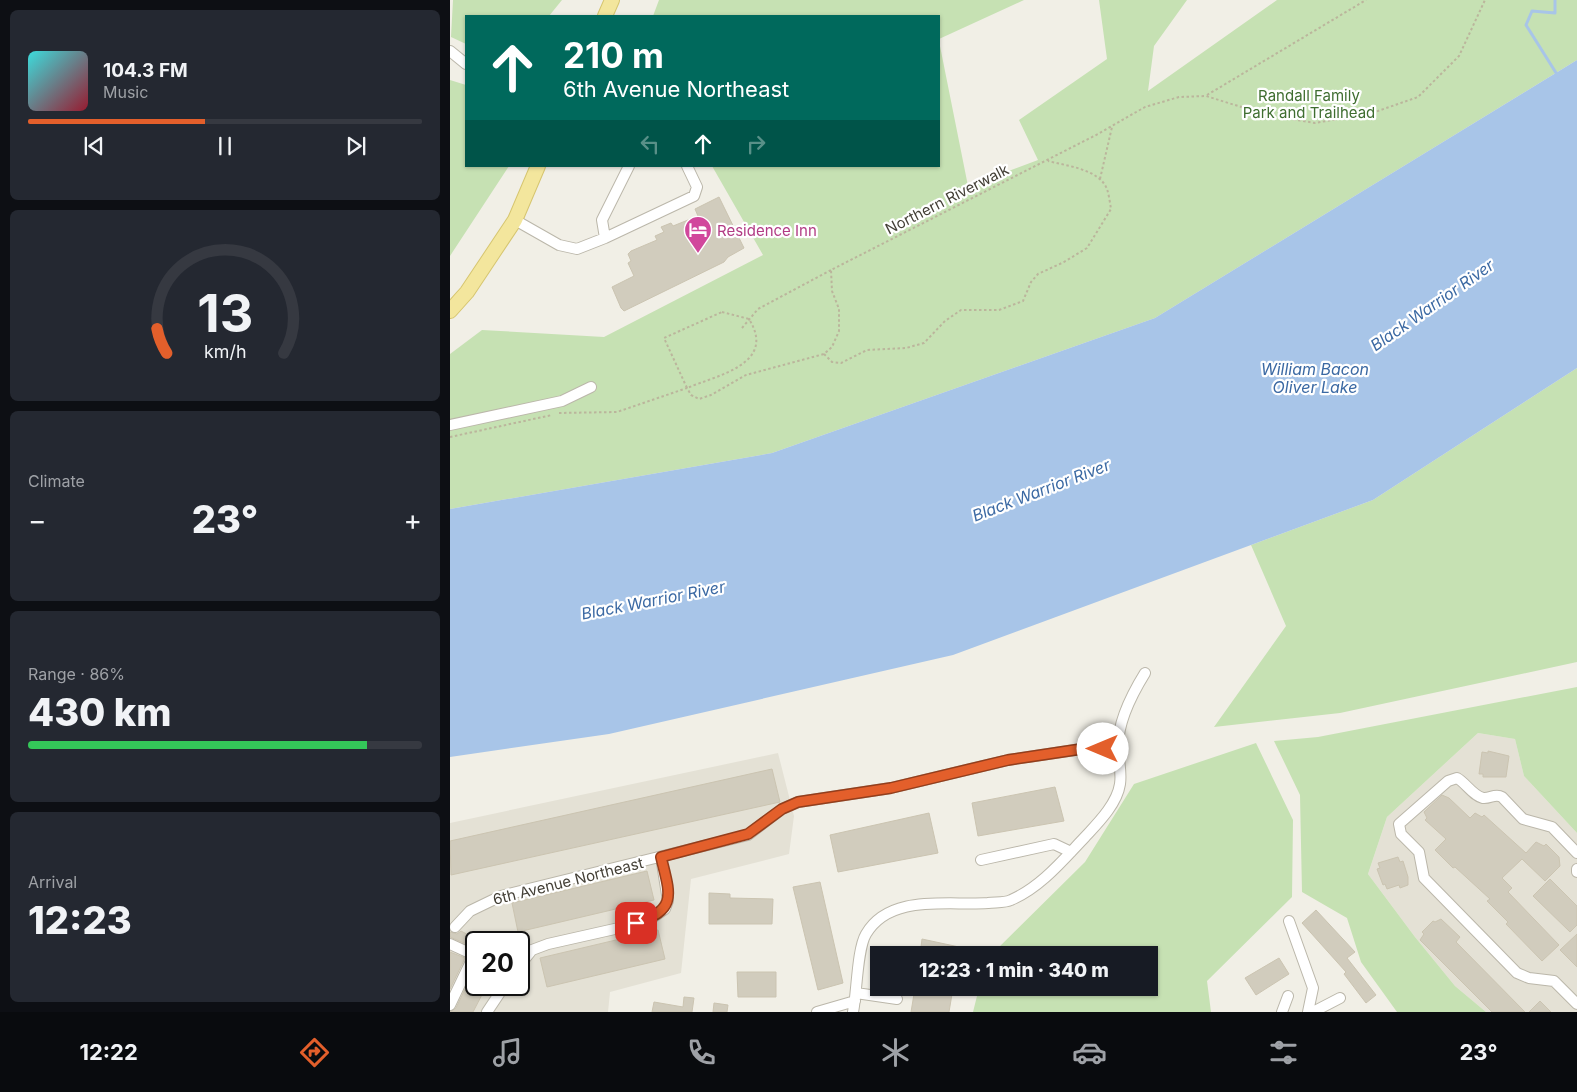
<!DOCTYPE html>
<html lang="en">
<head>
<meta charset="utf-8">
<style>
  :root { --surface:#171b24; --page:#242831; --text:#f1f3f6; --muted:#9ea1a6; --line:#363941; --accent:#e35f2b }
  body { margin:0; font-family:Inter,sans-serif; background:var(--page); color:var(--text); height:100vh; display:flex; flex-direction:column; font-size:19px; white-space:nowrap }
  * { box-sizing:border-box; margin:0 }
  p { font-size:16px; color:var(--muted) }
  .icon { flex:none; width:28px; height:28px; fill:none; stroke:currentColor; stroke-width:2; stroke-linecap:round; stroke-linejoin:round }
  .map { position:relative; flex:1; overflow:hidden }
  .sheet { display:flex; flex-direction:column; gap:10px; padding:10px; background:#0d0f14; width:450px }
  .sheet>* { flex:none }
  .guide { position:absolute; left:15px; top:15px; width:475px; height:152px; border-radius:0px; box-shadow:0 1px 4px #0004; background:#00695c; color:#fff; overflow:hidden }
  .speed { position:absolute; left:15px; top:931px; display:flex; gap:10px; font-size:25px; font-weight:700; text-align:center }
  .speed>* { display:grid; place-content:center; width:65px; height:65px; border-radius:50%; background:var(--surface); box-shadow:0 1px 4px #0004; line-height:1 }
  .speed .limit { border:2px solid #111; border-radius:8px; background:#fff; color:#111 }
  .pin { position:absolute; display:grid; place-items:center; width:42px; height:42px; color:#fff; margin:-21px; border-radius:10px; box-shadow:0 2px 8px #0006 }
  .me { position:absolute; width:55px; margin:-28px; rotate:270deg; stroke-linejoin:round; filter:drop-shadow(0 0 4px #0008) }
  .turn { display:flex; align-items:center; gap:18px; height:105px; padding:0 15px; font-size:22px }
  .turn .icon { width:65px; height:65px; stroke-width:2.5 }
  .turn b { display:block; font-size:35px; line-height:42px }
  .lanes { display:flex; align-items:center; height:48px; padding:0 15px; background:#0003; justify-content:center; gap:25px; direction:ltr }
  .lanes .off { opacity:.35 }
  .big { font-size:38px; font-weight:800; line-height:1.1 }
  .sheet .tile { flex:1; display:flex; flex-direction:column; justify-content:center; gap:8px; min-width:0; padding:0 18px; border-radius:8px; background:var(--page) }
  .sheet .dial { align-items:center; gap:0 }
  .dial svg { height:130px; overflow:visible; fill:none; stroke:var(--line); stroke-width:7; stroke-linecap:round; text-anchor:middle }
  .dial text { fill:var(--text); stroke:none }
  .song { display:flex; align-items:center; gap:15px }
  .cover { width:60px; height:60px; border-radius:8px; background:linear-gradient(135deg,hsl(180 70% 55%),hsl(350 70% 35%)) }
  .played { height:5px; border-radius:2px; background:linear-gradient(90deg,var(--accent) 45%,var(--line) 45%) }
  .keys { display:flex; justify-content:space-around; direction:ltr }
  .heat { display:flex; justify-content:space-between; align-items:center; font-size:28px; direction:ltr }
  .charge { height:8px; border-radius:4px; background:linear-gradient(90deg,#34c759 86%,var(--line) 0) }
  .trip { position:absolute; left:420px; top:946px; width:288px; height:50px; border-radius:0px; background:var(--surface); box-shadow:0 1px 4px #0004; font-weight:800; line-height:50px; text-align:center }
  .tabs { display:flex; height:80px; justify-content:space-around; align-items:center; background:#090b0e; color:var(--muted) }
  .tabs .icon { width:35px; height:35px }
  .tabs .current { color:var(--accent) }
  .tabs b { font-size:22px; color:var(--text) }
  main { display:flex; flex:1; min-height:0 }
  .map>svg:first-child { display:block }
</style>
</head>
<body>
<main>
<section class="sheet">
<div class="tile">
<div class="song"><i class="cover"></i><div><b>104.3 FM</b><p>Music</p></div></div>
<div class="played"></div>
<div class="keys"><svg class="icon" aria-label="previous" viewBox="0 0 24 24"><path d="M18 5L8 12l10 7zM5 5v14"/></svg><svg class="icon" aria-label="pause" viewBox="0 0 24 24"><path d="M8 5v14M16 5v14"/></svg><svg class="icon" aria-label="next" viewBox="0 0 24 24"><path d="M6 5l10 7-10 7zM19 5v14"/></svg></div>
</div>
<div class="tile dial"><svg viewBox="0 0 100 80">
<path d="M14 69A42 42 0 1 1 86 69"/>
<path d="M14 69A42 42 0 0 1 8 54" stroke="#e35f2b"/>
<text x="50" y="56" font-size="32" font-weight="700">13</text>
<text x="50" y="72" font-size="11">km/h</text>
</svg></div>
<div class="tile"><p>Climate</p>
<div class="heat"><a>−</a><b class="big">23°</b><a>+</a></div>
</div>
<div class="tile"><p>Range · 86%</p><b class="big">430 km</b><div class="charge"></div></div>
<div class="tile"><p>Arrival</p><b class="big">12:23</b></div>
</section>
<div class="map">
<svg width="1127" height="1012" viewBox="0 0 1127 1012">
  <rect width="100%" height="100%" fill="#f1efe6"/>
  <!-- residential -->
  <path fill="#e4e1d5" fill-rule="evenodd" d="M1028 733 1065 739 1074 776 1127 833V1012H1036L1005 986 965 937 918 874 937 817Z
    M328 753 344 816 339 854 241 879 231 973 160 992 158 1012H0V823ZM26 942H69V985H26Z"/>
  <!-- green -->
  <path fill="#c6e1b3" d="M3 0H112L99 16H16V44L1 37Z
    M209 0H574L489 39V16H203Z
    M649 0H737L704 46 698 91 827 0H1127V60L705 318 322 453 0 509V354L32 330 154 337 313 255 262 166H489V41L518 186 588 160 569 120 657 59Z
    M0 80 16 85V166H59L0 256Z
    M1127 368V662L890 713 764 727 836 626 801 545 923 500Z
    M1127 687V833L1074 776 1065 739 1028 733 937 817 918 874 965 937 1005 986 1036 1012H947L911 962 897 918 852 892 850 795 824 741 868 737Z
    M806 743 843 820 842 897 757 981 761 1012H523L529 988H699V955H541L635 862 684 784Z"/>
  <!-- water -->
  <path fill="#a8c5e8" d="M1127 60V368L923 500 503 655 159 734 0 757V509L322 453 705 318Z"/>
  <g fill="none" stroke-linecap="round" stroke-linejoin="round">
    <!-- stream -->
    <path stroke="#a8c5e8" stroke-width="3" d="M1105 0V13L1082 11 1076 25 1108 76"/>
  </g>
  <!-- building -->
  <path fill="#d1ccbd" stroke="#cbc4b1" d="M269 197 294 248 278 257 274 262 174 311 171 308 162 287 184 276 178 263 181 261 178 254 181 251 207 240 205 236 214 232 211 227 221 223 223 226 248 216 245 209Z
    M1038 751 1059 756 1056 777H1033V774H1029L1032 752 1038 753Z
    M322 769 330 802 1 875 0 841Z
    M605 787 614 821 528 836 522 803Z
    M992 795 999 798 1020 818 1025 813 1032 817 1034 815 1076 853 1086 842 1094 846 1096 844 1109 857 1110 866 1095 881 1072 859 1052 878 1062 888 1058 892 1109 945 1092 961 1056 924 1058 922 1037 901 1040 899 1005 867 1003 868 985 850 996 839 975 820 977 818 974 812Z
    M479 813 488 853 388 872 380 835Z
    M948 857 950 862 953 861 958 877V885L950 888 949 885 937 889 935 884 933 885 927 869 930 868 928 863Z
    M197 871 204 900 68 932 62 903Z
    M1100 879 1127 906V925L1120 932 1083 896Z
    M370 882 393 983 368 990 343 887Z
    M259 893 280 894V898L323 899 322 924H259Z
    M866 910 905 952 897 958 926 995 916 1003 894 974 896 972 852 923Z
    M991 919 1010 937 1006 942 1075 1012H1042L970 940 974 934 972 932 983 921 985 922Z
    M208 930 215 959 97 987 90 958Z
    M11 931 26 939V948L0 937V932L7 934Z
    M1127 934V967L1110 950Z
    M472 939 509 947 508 955H470Z
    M0 952 15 958 0 989Z
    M829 958 839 974 806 995 795 978Z
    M26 966V985H37L23 1012H0L6 1008Z
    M287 972H326V997H288Z
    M465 988H503L499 1012H461Z
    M234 997 244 998 242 1012H202L204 1002 233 1007Z
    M1090 1001 1101 1012H1079Z
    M264 1003 278 1005 277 1012H263Z"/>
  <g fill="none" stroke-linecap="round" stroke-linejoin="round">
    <defs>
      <path id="minor" d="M0 51 16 64
        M65 220 109 245 127 249 155 238 244 196 247 187 237 166
        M155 238 152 220 179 166
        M0 425 112 401 141 387
        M1127 853 1102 827 1073 819 1052 797C1045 793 1040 799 1033 798 1023 796 1015 782 1007 778L998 781 949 824 951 834 969 852 974 878 1067 973 1079 978 1104 981 1127 1004
        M531 860 604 844 621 852
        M1127 869V872
        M839 921 863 988 858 1012
        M5 927 20 911 51 896 298 835 332 809 348 802 441 788 558 760 638 748 668 751
        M0 944 24 955 0 1005
        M69 966 82 950 98 944 169 928 202 918 215 909 218 901 211 857
        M406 993 447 999
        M37 1012 55 985
        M367 1012 405 1001
        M403 1012C407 993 407 949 416 934 440 893 499 906 538 903 545 902 555 903 561 900 591 887 613 860 635 837 648 823 667 804 670 784 672 771 668 759 668 746 668 721 682 694 695 673
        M832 1012 838 996
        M863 1012 890 998"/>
      <path id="major" d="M155 16 162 0
        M0 311 17 292 65 220 88 166"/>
    </defs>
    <!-- minor casing -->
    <use href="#minor" stroke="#bbb7aa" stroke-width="12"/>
    <!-- major casing -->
    <use href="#major" stroke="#d6c56f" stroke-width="16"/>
    <!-- path -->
    <path stroke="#bbb59c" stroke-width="2" stroke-dasharray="2.5 2.5" stroke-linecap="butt" d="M757 95 916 0
      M650 179 662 127
      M272 312 299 319C327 364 268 375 237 388L214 338Z
      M292 328 308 309 381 270
      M374 354 382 362 391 363 417 350 456 348 474 343 495 321 511 310H549L573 301 581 282 588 274 614 262 637 248 661 209C660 203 659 195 657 189 649 169 617 166 598 161
      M109 413 167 412 237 388 241 395 249 399 261 395 296 375 374 354 382 347 389 331V309L382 291 381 270 648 134 695 107 729 97 756 96 817 115 865 123 922 113 968 97 1009 56 1035 0
      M0 437 102 415"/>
    <!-- minor -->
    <use href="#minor" stroke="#fff" stroke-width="10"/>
    <!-- major -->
    <use href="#major" stroke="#f3e69d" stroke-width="14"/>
  </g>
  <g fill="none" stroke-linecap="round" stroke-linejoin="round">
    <defs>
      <path id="route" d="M186 923C228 910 220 894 211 857L298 834 332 809 348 802 441 788 558 760 638 748 653 749"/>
    </defs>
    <!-- route casing -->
    <use href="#route" stroke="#943e1c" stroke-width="12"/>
    <!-- route -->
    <use href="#route" stroke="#e35f2b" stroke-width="9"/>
  </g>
  <!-- icons -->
  <defs>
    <symbol id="hotel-pin" viewBox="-11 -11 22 30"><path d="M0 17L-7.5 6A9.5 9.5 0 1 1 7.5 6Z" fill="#d1479c" stroke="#fff"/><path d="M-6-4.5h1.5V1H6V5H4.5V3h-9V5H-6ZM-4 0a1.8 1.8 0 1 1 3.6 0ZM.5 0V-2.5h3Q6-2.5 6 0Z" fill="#fff"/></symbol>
  </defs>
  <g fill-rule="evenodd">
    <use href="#hotel-pin" x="232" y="214" width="32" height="43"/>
  </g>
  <g text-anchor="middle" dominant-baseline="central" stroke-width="4.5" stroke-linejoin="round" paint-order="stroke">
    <!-- park labels -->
    <g font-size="15" fill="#3f6e30" stroke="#fff">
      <text x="859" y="95">Randall Family<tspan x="859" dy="17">Park and Trailhead</tspan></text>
    </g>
    <!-- street labels -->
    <g font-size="15" fill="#433f36" stroke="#fff">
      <text transform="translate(497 199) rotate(-27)">Northern Riverwalk</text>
      <text transform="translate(118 881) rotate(-14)">6th Avenue Northeast</text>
    </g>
    <!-- hotel labels -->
    <g font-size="15" fill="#b23c85" stroke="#fff" text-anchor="start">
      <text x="267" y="230">Residence Inn</text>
    </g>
    <!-- water labels -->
    <g font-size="16" font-style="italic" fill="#3b69a3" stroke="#fff">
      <text transform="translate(982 305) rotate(-35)">Black Warrior River</text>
      <text x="865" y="369">William Bacon<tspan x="865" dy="18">Oliver Lake</tspan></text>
      <text transform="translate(591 490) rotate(-21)">Black Warrior River</text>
      <text transform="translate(203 600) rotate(-11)">Black Warrior River</text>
    </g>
  </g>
</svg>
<div class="speed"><div class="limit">20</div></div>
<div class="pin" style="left:186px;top:923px;background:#d93025"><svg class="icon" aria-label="arrive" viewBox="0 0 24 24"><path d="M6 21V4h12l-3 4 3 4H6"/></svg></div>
<svg class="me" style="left:653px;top:749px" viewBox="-20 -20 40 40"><circle r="19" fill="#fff"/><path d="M0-13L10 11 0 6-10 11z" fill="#e35f2b"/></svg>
<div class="trip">12:23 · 1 min · 340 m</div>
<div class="guide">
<div class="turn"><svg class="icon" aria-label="ahead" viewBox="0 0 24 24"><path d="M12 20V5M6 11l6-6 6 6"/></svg><div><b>210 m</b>6th Avenue Northeast</div></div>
<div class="lanes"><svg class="icon off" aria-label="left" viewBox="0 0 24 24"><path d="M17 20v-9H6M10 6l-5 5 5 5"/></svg><svg class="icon" aria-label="ahead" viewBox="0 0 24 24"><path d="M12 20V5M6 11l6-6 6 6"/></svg><svg class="icon off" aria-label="right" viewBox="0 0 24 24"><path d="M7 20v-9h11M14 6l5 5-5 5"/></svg></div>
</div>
</div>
</main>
<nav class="tabs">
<b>12:22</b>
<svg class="icon current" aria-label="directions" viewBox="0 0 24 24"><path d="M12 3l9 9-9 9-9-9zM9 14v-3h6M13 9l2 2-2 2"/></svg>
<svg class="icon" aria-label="music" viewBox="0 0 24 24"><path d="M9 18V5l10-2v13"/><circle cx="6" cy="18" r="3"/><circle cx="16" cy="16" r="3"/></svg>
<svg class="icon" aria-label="phone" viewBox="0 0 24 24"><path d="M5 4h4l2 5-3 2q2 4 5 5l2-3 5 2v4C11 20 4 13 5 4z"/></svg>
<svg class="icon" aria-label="climate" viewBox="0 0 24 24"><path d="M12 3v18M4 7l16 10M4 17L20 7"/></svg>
<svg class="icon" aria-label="car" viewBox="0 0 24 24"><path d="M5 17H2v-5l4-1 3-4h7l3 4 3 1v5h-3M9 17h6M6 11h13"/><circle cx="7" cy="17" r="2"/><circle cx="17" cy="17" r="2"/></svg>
<svg class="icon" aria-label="filters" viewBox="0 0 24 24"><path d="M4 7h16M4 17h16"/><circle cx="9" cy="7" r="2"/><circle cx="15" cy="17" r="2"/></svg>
<b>23°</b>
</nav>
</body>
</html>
